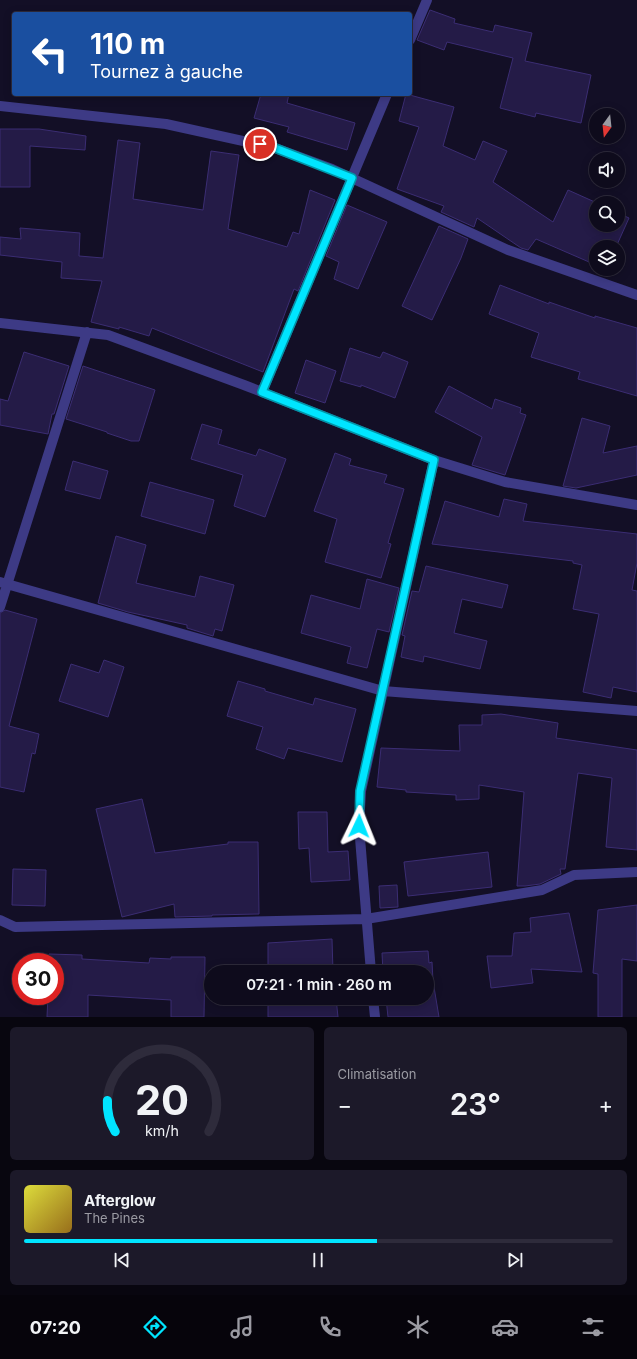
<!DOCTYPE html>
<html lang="fr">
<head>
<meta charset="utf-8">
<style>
  :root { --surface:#0e0b1c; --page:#1c1929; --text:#f1f3f6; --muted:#9b9ba3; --line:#2e2b3b; --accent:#00e5ff }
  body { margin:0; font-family:Inter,sans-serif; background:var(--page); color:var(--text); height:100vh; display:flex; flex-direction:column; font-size:15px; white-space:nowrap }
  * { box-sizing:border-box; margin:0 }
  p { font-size:13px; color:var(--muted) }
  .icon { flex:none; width:22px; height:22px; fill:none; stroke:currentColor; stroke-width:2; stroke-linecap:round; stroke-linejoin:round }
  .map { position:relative; height:1017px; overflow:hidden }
  .sheet { display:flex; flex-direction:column; gap:10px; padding:10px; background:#08060f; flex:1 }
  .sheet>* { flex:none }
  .banner { position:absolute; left:12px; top:12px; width:400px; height:84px; border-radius:4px; box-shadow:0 2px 10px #0003,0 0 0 1px var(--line); background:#1a4fa0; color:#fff; overflow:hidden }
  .needle { width:26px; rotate:195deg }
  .fabs { position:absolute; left:589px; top:108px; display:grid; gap:8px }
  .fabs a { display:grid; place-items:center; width:36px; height:36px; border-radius:50%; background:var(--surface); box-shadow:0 2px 10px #0003,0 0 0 1px var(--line); font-size:20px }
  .speed { position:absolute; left:12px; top:953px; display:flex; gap:8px; font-size:20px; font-weight:700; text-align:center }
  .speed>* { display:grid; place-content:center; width:52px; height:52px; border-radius:50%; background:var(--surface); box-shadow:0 2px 10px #0003,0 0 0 1px var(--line); line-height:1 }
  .speed .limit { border:6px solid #d22; background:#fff; color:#111 }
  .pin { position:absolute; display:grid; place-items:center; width:34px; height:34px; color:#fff; margin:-17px; border:2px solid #fff; border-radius:50%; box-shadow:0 1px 4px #0007 }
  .me { position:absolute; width:44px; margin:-22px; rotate:2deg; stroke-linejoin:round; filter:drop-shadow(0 0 3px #0008) }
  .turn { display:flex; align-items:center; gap:14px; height:84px; padding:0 12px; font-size:18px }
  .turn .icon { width:52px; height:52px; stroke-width:2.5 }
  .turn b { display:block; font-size:28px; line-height:34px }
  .big { font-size:30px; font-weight:600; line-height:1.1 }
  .sheet .card { flex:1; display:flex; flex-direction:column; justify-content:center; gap:6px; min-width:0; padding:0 14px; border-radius:6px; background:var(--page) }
  .sheet .dial { align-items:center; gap:0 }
  .dial svg { height:104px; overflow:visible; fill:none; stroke:var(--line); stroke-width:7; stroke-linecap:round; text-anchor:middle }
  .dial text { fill:var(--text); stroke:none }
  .song { display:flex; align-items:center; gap:12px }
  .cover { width:48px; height:48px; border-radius:6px; background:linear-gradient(135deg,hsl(60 70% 55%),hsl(40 70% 35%)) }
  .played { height:4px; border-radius:2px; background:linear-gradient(90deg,var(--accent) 60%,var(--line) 60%) }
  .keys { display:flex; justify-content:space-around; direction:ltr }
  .heat { display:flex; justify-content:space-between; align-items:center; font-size:22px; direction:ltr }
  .sheet .tiles { flex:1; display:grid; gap:10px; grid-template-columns:1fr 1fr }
  .card:last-child { grid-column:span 2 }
  .trip { position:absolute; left:204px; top:965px; width:230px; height:40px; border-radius:20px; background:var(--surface); box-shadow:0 2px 10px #0003,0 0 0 1px var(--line); font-weight:600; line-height:40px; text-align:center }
  .menu { display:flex; height:64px; justify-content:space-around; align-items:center; background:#06040b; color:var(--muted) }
  .menu .icon { width:28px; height:28px }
  .menu .current { color:var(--accent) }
  .menu b { font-size:18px; color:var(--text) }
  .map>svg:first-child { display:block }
</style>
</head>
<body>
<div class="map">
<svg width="637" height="1017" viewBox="0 0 637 1017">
  <rect width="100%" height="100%" fill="#130f26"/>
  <!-- building -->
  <path fill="#241b47" stroke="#3b2d73" d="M430 10 455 19 454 23 493 32 495 25 532 33 525 61 591 75 581 123 536 113 535 117 500 108 513 58 447 42 444 50 417 40Z
    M261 94H289L287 103 355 123 347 150 287 132 289 127 254 118Z
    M406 94 454 107 443 146 475 160 483 141 507 151 493 182 553 222 568 190 597 203 596 225H618V213L629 218 616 247H596V265L536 239 528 250 521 248 477 218 474 227 441 212 444 206 397 189 419 127 399 121Z
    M0 129H39L86 136 85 150 30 146V187H0Z
    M118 140 140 143 133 199 203 210 211 151 239 155 228 229 287 247 293 232 299 234 310 190 335 200 298 291 294 289 263 372 152 328 149 336 119 327V329L91 322 102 281 61 278 62 262 0 255V237L21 239 20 228 80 233 79 256 103 258Z
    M347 205 387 222 358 289 334 279 339 262 326 256Z
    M439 226 468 239 461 258 432 320 402 306Z
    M500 285 549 304V302L595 318V316L637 328V396L578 379 580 372 531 357 539 333 489 314Z
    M350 348 380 358 383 352 408 362 395 398 361 385V387L340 381Z
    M24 352 69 366 54 414H52L48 434 0 425V399L8 401Z
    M306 360 336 371 325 403 295 393Z
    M83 366 155 390 139 441H131L107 433V432L66 419Z
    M449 386 492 409 495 399 521 408 520 413 526 415 505 475 472 465 482 437 435 412Z
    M582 418 610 426 603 453 637 446V475L576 488 563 486Z
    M202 424 222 430 218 444 256 456 259 449 286 459 265 517 234 506 243 475 191 459Z
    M335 453 351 459 349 465 387 475 384 483 404 489 388 543 391 544 381 578 325 562 337 519 314 511Z
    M73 461 108 471 100 499 65 490Z
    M150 482 214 500 205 534 141 516Z
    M504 499 527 504 523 521 637 534V563L632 590 637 591V692L613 687 611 698 583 692 599 614 573 609 582 565 573 563V561L432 544 445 501 499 517Z
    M116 536 146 545 136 583 195 597 200 576 234 585 222 631 215 629 213 636 187 628V625L128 612 98 603Z
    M426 566 508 585 502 608 462 599 454 633 487 641 480 669 424 656 423 662 401 657 405 636 402 635 412 591 419 592Z
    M367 579 399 588 389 632 377 629 367 668 347 663 351 647 301 633 311 595 360 609Z
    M5 610 37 619 9 726 39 734 35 754 32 753 24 792 0 787V613Z
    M104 660 124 667 108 717 59 701 71 664 99 673Z
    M238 681 265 689V691L313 705 315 698 356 709 342 762 288 748 284 759 256 749 263 727 227 716Z
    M501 714 558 723 556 738 637 750V850L606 847 612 778 578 773 565 869H560L561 874 540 884 525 886H517L524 792 479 785V799L456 800V795L406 792V790L377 787 381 748 460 751 459 725H482V715Z
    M142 799 155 853 228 844V842H258L259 914 212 915V916L175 917 174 904 122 917 96 809Z
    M298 812H327L328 852 348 851 350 880 311 882 309 848 299 849Z
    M488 852 492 887 408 896 404 862Z
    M13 869 46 870 45 906 12 905Z
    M397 885 398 907 380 908 379 886Z
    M637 905V961L622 959V1017H598V974L593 973 598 910Z
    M569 913 582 972 531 969 533 983 491 988 487 956H512L514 933 531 932 530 918Z
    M332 939 333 972H268V943Z
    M428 951 429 963 432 962 433 981 439 1017H388L386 998H427V972H383L382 953Z
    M49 954 82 955V959L149 963 150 958 171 959V957H205L204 1017H171V1000L88 995V1017H47L48 996H55V962H49Z
    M268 998H336L338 1017H268Z"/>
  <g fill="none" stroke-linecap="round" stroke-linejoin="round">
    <!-- minor -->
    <path stroke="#3d3a85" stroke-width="10" d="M410 40 427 0
      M0 106 166 124 275 148 332 169 508 250 637 295
      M0 323 108 335 244 385 434 460 505 482 637 505
      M262 392 387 94
      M0 582 383 691 637 711
      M0 607 87 332
      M0 920 15 927 366 919 542 890 574 875 637 872
      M371 972 359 826 361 791 434 460
      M373 998 375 1017"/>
  </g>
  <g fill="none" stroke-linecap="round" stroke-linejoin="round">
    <defs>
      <path id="route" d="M260 144 275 148 352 178 262 392 434 460 360 791 359 826"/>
    </defs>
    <!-- route casing -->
    <use href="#route" stroke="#0095a6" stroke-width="10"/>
    <!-- route -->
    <use href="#route" stroke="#00e5ff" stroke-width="7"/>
  </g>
</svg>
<div class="fabs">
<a><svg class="needle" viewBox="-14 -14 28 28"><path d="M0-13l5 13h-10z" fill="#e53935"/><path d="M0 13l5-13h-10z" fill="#9b9ba3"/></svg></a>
<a><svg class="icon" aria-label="sound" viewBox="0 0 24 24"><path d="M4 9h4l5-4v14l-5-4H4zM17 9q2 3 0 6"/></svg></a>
<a><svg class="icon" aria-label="search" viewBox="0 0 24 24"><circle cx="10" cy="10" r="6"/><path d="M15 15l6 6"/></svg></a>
<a><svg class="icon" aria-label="layers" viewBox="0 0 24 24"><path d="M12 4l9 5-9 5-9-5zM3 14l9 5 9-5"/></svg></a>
</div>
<div class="speed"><div class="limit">30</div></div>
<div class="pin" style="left:260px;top:144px;background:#d93025"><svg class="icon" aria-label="arrive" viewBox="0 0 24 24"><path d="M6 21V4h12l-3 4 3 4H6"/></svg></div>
<svg class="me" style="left:359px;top:826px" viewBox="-20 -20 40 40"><path d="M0-17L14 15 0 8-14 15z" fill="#00e5ff" stroke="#fff" stroke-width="4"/></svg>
<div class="trip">07:21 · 1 min · 260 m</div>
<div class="banner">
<div class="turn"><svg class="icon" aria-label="left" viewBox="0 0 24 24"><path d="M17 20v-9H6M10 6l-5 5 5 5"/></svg><div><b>110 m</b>Tournez à gauche</div></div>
</div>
</div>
<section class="sheet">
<div class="tiles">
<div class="card dial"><svg viewBox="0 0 100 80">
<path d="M14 69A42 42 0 1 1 86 69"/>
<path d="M14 69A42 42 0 0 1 8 45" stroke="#00e5ff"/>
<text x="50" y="56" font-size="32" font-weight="700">20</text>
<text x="50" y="72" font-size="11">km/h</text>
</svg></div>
<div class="card"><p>Climatisation</p>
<div class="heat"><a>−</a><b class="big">23°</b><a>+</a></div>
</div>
<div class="card">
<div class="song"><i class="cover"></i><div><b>Afterglow</b><p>The Pines</p></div></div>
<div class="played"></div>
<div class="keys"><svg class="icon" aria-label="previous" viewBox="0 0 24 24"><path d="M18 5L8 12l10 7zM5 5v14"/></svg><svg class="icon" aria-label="pause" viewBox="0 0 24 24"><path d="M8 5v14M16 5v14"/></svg><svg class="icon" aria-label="next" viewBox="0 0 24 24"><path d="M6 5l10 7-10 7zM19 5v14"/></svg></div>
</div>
</div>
</section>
<nav class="menu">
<b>07:20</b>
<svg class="icon current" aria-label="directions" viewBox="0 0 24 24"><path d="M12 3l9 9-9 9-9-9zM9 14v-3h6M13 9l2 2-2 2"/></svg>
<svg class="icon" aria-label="music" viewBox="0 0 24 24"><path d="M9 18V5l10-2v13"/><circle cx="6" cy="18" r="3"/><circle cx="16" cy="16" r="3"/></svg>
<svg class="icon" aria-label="phone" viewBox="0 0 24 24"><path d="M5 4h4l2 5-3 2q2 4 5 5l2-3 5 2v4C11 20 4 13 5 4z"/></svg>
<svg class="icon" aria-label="climate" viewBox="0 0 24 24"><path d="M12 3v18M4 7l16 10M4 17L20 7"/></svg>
<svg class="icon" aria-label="car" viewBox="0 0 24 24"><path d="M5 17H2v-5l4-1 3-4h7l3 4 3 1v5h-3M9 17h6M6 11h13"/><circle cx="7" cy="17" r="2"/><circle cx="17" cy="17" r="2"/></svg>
<svg class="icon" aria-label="filters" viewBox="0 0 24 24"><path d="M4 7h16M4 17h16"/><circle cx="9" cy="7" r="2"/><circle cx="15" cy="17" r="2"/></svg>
</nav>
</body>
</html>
